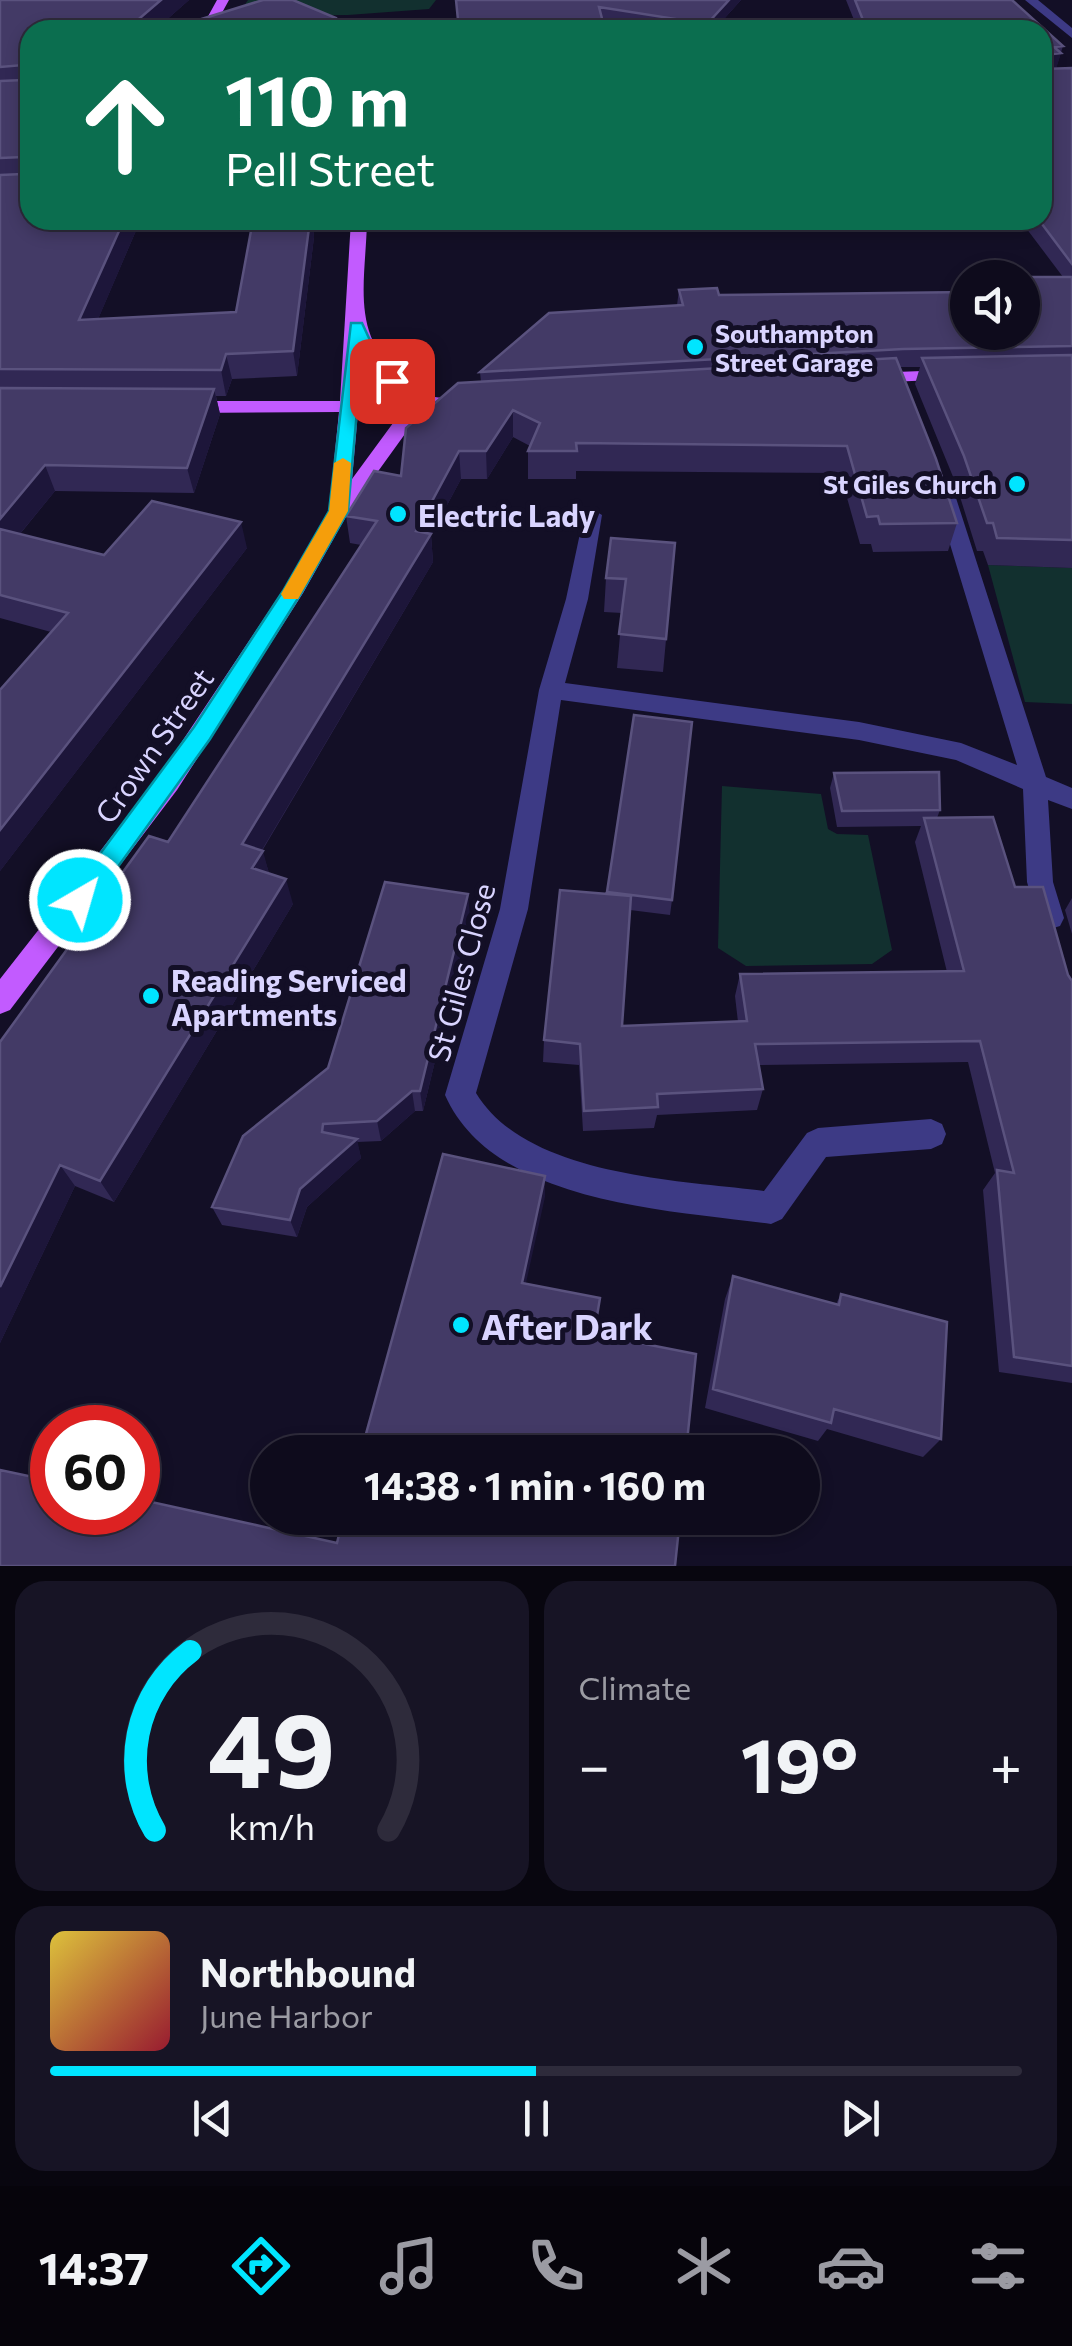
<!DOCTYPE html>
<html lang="en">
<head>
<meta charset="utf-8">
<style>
  :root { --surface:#0e0b1c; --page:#171425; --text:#f1f3f6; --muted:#9b9ba3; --line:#2e2b3b; --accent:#00e5ff }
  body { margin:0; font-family:Commissioner,sans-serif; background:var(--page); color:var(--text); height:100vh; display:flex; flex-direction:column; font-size:38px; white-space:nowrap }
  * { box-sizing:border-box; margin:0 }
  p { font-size:32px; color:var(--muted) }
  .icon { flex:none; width:55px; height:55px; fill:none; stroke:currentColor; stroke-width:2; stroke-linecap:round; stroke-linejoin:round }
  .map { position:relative; height:1566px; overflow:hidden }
  .details { display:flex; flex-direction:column; gap:15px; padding:15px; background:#08060f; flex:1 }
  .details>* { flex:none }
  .top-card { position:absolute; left:20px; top:20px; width:1032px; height:210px; border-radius:30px; box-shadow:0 5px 15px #0003,0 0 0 2px var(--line); background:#0b6e4f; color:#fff; overflow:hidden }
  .buttons { position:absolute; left:950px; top:260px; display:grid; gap:20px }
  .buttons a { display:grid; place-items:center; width:90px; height:90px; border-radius:50%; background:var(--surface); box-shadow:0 5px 15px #0003,0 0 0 2px var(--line); font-size:50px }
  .speed { position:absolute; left:30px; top:1405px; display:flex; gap:20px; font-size:50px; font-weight:700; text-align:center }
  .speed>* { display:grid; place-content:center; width:130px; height:130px; border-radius:50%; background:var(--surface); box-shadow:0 5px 15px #0003,0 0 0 2px var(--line); line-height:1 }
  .speed .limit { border:15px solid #d22; background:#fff; color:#111 }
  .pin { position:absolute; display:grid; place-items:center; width:85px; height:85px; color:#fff; margin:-42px; border-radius:20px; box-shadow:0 5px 15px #0006 }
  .me { position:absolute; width:110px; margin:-55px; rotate:38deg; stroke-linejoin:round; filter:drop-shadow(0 0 8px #0008) }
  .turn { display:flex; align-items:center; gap:35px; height:210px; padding:0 40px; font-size:45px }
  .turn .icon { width:130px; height:130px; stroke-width:2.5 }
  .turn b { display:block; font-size:70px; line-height:85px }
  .big { font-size:75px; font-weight:700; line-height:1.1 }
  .details .card { flex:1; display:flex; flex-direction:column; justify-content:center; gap:15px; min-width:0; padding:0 35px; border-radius:30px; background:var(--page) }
  .details .dial { align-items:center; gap:0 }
  .dial svg { height:260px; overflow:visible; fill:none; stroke:var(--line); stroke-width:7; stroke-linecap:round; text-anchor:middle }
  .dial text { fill:var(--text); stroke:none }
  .song { display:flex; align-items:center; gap:30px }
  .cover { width:120px; height:120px; border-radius:15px; background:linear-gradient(135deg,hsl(50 70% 55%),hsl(350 70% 35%)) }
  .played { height:10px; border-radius:5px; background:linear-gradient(90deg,var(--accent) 50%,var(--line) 50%) }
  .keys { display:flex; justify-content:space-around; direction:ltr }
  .heat { display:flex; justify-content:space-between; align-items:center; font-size:55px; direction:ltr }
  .details .tiles { flex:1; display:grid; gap:15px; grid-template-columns:1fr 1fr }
  .card:last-child { grid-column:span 2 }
  .trip { position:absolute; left:250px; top:1435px; width:570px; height:100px; border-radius:50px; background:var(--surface); box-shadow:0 5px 15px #0003,0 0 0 2px var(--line); font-weight:700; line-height:100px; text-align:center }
  .menu { display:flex; height:160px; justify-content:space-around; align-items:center; background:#06040b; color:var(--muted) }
  .menu .icon { width:70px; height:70px }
  .menu .selected { color:var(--accent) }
  .menu b { font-size:45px; color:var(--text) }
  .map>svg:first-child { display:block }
</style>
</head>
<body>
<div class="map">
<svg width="1072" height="1566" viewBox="0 0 1072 1566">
  <rect width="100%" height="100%" fill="#130f26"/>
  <!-- green -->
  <path fill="#12302f" d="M248 0H436L429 9 348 15 237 16Z
    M988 565 1072 568V704L1025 702Z
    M722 786 821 794 828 829 837 834 868 835 892 950 872 964 746 966 718 948Z"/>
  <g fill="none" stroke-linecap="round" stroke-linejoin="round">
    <!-- minor -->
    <path fill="#3d3a85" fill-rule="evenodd" d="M1025 0H1038L1072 28V38Z
      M946 492 956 498 1046 777 1072 788V809L1048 800 1053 882 1064 918 1060 926 1050 929 1040 926 1027 882 1023 789 956 760 859 740 561 700 528 909 476 1093C526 1176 677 1180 764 1191L807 1133 818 1128 931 1119 942 1124 946 1134 942 1144 931 1149 826 1157 782 1219 771 1224C668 1210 493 1204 445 1095L500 909 539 690 566 599 585 510 592 509 602 515 588 599 565 683 859 722 961 743 1017 765 936 498Z"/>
    <!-- major -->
    <path fill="#c25bff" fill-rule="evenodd" d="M217 0H229L218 20 224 30H212L206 20Z
      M351 220H367C366 280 349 336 402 377 411 384 425 395 435 397 451 400 466 390 479 401L470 407 432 409 410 427 348 513 303 593 177 790 10 1010 0 1014V979L159 776 283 590 329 511 339 412 185 413 176 407 185 401H340ZM362 355 379 375 410 399 359 400ZM408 410 396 419 352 479 358 412Z
      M949 370 955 371V379L869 383 860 378 869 373Z"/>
  </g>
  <!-- wall -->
  <path fill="#312854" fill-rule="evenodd" d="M0 0H189L155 30H30V220H312L314 237 297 376 232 379 226 396H216L220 414 194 493 55 491 20 534 104 555 247 548 0 871V690L51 632 0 618ZM252 222 236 312 98 319 138 226Z
    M455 0H741L714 30H647Z
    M846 0H1012L1063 46 1056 68H1072V568L988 565 983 551H977L956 484 915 384 920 367H900L957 523 948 551 873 552 871 544H860L840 473 576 471V479H528V451L530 446 513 437 487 479H461L431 535 433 562 262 851 269 873 293 904 114 1202 75 1186 0 1343V1042L168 842 361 545 350 543 346 516 401 476 481 382 480 372 677 305 679 290 968 332 1063 277 1020 220H1042V30H858Z
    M387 220H456V228L388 230Z
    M675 543 663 672 617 668 622 613 604 612 606 578Z
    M634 715 672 900 670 915 630 910 622 1026 738 1022 735 996 740 974 947 972 915 842 921 826 837 827 830 788 834 773 940 810 937 818 1015 887 1072 981V1383L999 1372 983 1190 995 1173 968 1062 759 1065 763 1089 757 1110 657 1115 654 1128 583 1131 579 1065 543 1062 544 1040 607 894Z
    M1072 898V934L1065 910Z
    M470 916 423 1111H415L381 1141 357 1142 361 1158 307 1207 297 1237 222 1225 212 1207 328 1068Z
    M733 1276 836 1304 841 1294 941 1439 923 1457 827 1429 818 1441 705 1408 725 1299Z"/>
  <!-- shaded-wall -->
  <path fill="#1d163a" d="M161 0H189L155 30H126Z
    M729 0H741L714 30H707V24Z
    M1061 53 1056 69 1042 71 1044 55Z
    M124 220H136L138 226 87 345 79 320Z
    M308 220H312L314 237 297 376 293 351Z
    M226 354 232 379 226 396 221 370Z
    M214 389 220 414 194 493 187 468Z
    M513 410V437L487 479 486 451Z
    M459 451 461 479 431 535 433 562 250 870 242 844Z
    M45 465 55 491 4 553 0 543V519Z
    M241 522 247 548 0 871V830Z
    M263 851 270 877 252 868Z
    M286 879 293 904 114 1202 100 1181Z
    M468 894 470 916 423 1111 420 1091Z
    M412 1091 415 1111 381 1141 377 1121Z
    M357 1139 361 1158 307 1207 297 1237 290 1220 300 1189Z
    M60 1165 75 1186 0 1343V1287Z
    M545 1176V1197L522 1301V1283Z"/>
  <!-- building -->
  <path fill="#433a66" stroke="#5a527e" stroke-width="2.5" d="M0 0H161L126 30H30V220H124L79 320 236 312 253 220H310L293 351 226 354 221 370 0 369V175L23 174 27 170 23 157 0 158V81L24 80 27 77 23 65 0 67Z
    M263 0H293L336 18 334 30H166Z
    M456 0H729L707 24 599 7 605 30H459Z
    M855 0H1012L1063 46 1054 47 1061 53 1044 55V69L1072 68V264L1039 220H1042V30H867Z
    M988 277H1072V346L903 349 480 372 549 313 683 305 679 290 717 288 719 295 968 292V332H1022V278Z
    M1072 355V540L997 538 993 523H987L964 456 922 358Z
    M896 358 936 459 957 523 880 524 878 516 867 517 847 446 576 443 577 451H528L540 423 513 410 486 451H459L416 531 431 534 242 844 263 851 252 868 286 879 100 1181 60 1165 0 1287V1042L149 836 168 842 377 521 346 516 374 471 401 476 406 428 458 383Z
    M0 388 214 389 187 468 45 465 0 519Z
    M152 501 241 522 0 830V690L68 613 0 595V529L104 555Z
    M611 538 675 543 666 639 619 634 626 579 606 578Z
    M634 715 692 722 672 900 607 892Z
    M939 772 940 810 842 811 834 773Z
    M993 817 1015 887H1043L1068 975 1072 981V1366L1014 1357 997 1170 1014 1173 980 1041 755 1044 763 1089 657 1094 658 1107 584 1111 580 1044 544 1040 560 890 631 896 622 1026 747 1021 740 974 964 971 924 818Z
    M385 882 468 894 420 1091H412L377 1121 323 1124 322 1132 357 1139 300 1189 290 1220 212 1207 243 1136 328 1068Z
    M443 1154 545 1176 522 1283 600 1298 594 1334 696 1354 686 1452H361Z
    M733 1276 839 1305 841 1294 947 1322 941 1439 834 1409 831 1423 713 1389Z
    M0 1470 52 1481V1512H138V1499L337 1543 343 1518H680L675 1566H0Z"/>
  <!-- route -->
  <path fill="#00e5ff" stroke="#0095a6" stroke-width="2.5" d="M351 323H362L375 351 400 381 386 385 362 355 348 511 302 592 210 739 89 907H71L68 900 71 893 194 727 283 591 329 511Z"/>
  <!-- slow -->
  <path fill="#f59e0b" d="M343 458 351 463 348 511 298 599H284L281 594 329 511 334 463Z"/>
  <!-- markers -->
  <g fill="#00e5ff" stroke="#130f26" stroke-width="4">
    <circle cx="695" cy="347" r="10"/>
    <circle cx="1017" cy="484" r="10"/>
    <circle cx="398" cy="514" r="10"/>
    <circle cx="151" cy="996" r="10"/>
    <circle cx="461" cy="1325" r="10"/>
  </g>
  <g text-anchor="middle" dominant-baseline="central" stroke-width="10" stroke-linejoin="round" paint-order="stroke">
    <!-- far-poi labels -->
    <g font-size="25" font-weight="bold" fill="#d9d4ff" stroke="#130f26" text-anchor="start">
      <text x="715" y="333">Southampton<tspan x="715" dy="29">Street Garage</tspan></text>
      <text x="997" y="484" text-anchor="end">St Giles Church</text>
    </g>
    <!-- poi labels -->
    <g font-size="30" font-weight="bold" fill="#d9d4ff" stroke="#130f26" text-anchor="start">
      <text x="418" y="514">Electric Lady</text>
      <text x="171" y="979">Reading Serviced<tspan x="171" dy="34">Apartments</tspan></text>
    </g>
    <!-- street labels -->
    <g font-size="30" fill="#d9d4ff" stroke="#130f26">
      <text transform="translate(153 745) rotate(-55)">Crown Street</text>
      <text transform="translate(460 972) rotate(-75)">St Giles Close</text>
    </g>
    <!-- near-poi labels -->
    <g font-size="35" font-weight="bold" fill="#d9d4ff" stroke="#130f26" text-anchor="start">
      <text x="481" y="1325">After Dark</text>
    </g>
  </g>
</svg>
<div class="buttons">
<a><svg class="icon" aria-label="sound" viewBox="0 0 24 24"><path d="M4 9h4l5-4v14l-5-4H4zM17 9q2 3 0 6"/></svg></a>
</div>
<div class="speed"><div class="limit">60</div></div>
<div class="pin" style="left:392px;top:381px;background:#d93025"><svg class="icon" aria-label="arrive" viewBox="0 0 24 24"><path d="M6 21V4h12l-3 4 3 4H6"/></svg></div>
<svg class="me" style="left:80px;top:900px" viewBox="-20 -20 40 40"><circle r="17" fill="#00e5ff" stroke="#fff" stroke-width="3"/><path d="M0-11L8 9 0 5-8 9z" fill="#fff"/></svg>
<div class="trip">14:38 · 1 min · 160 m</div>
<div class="top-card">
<div class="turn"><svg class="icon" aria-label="ahead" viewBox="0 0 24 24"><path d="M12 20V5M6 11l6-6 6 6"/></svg><div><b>110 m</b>Pell Street</div></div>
</div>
</div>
<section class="details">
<div class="tiles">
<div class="card dial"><svg viewBox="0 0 100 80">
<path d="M14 69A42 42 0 1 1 86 69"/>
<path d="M14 69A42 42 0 0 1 25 14" stroke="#00e5ff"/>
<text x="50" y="56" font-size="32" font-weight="700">49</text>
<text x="50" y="72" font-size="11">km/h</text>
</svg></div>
<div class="card"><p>Climate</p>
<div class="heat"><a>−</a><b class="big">19°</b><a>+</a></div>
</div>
<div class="card">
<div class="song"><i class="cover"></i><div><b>Northbound</b><p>June Harbor</p></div></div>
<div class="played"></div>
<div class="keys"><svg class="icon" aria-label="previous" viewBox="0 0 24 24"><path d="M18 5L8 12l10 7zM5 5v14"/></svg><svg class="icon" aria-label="pause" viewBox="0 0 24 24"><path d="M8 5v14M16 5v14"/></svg><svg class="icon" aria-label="next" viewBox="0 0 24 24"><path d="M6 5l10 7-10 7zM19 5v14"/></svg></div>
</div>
</div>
</section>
<nav class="menu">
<b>14:37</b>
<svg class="icon selected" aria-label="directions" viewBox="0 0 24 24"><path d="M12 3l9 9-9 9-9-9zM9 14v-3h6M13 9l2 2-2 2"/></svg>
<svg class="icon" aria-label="music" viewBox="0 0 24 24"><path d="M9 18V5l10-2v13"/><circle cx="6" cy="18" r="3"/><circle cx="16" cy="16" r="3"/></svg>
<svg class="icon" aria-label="phone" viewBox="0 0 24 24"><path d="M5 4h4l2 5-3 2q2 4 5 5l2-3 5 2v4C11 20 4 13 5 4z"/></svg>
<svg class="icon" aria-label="climate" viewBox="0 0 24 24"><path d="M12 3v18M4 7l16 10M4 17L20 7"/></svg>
<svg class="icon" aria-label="car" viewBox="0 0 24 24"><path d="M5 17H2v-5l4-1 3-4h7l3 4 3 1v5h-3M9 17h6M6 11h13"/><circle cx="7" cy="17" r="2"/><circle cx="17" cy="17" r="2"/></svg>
<svg class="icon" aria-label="filters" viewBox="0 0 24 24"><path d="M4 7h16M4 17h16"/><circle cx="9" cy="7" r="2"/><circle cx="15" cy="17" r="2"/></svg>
</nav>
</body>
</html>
